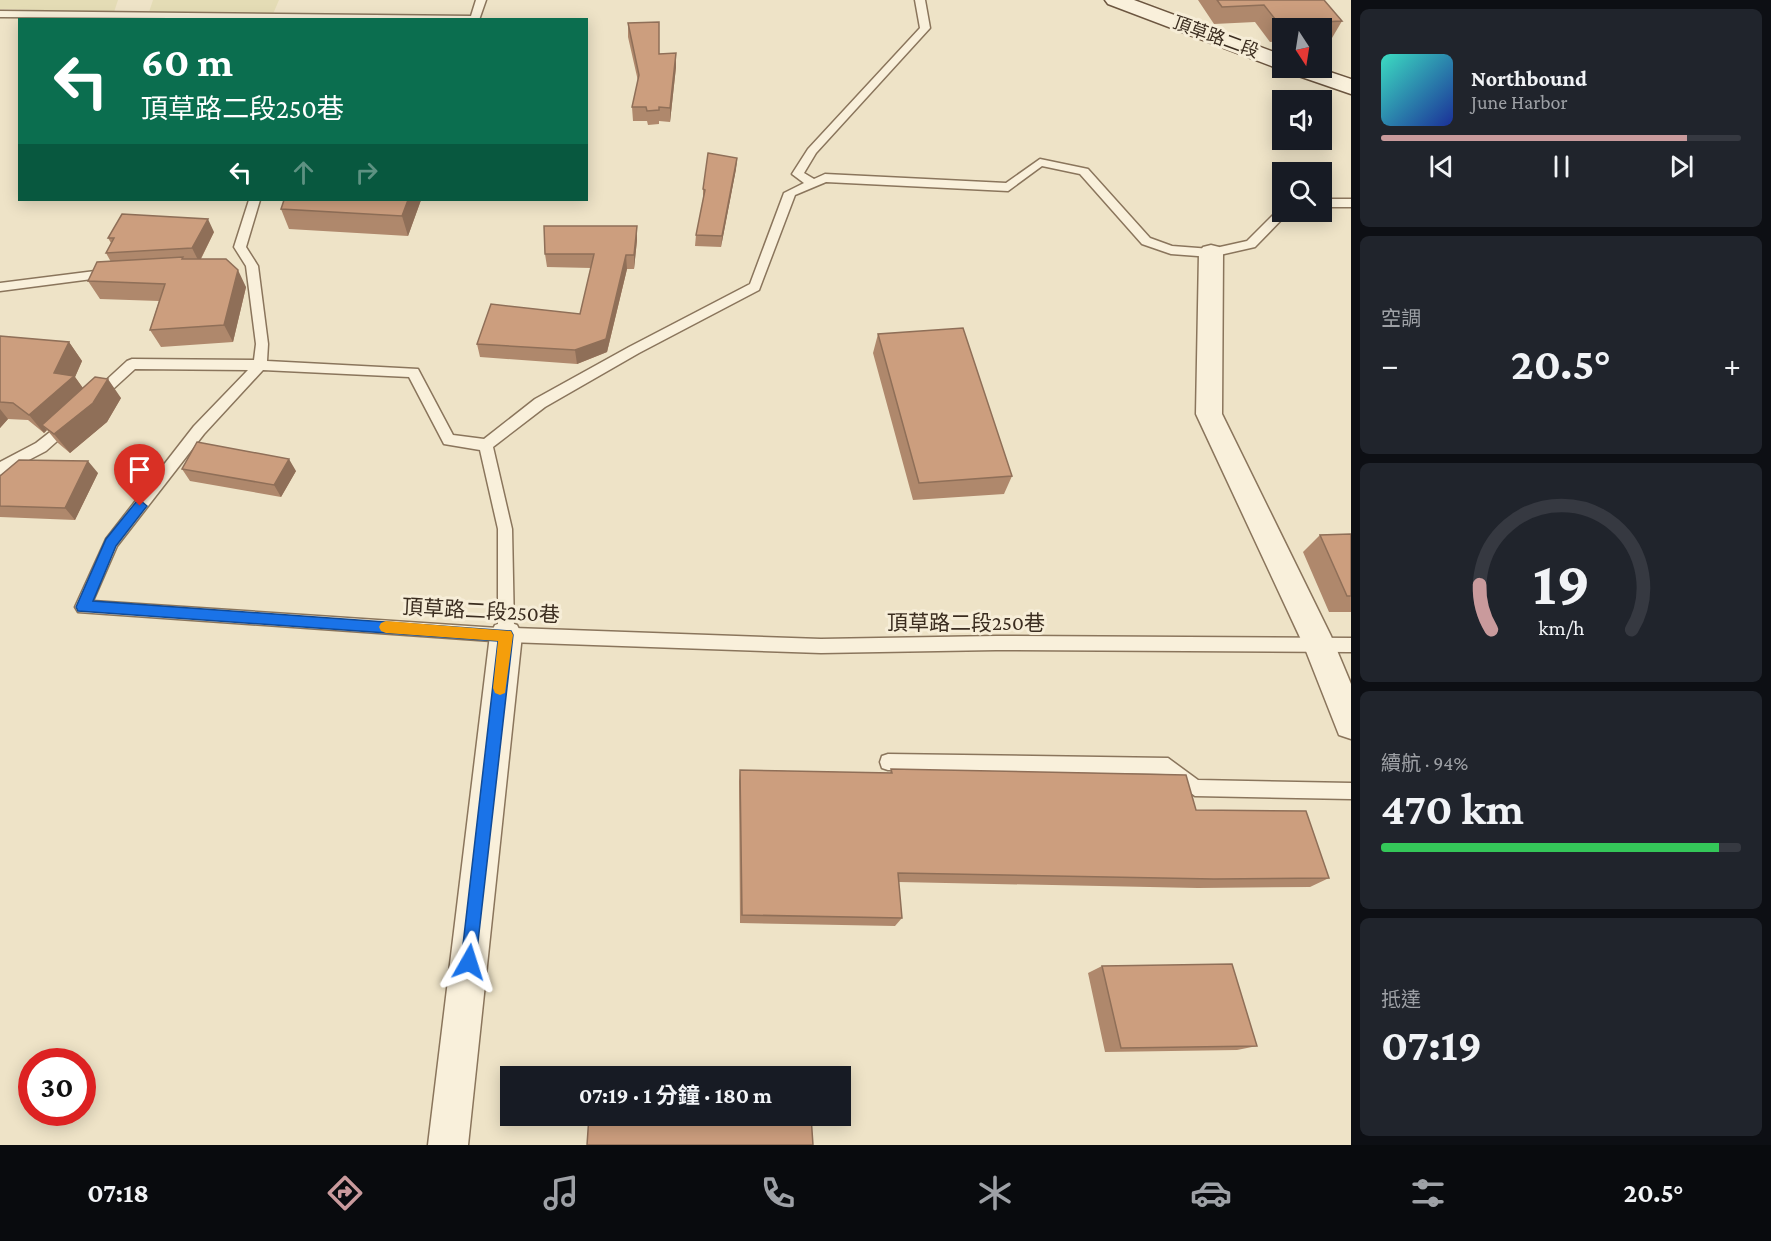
<!DOCTYPE html>
<html lang="zh-TW">
<head>
<meta charset="utf-8">
<style>
  :root { --surface:#171b24; --page:#20242c; --text:#f1f3f6; --muted:#9ea1a6; --line:#363941; --accent:#c99a9c }
  body { margin:0; font-family:"Crimson Pro","Noto Sans TC",serif; background:var(--page); color:var(--text); height:100vh; display:flex; flex-direction:column; font-size:22px; white-space:nowrap }
  * { box-sizing:border-box; margin:0 }
  p { font-size:20px; color:var(--muted) }
  .icon { flex:none; width:33px; height:33px; fill:none; stroke:currentColor; stroke-width:2; stroke-linecap:round; stroke-linejoin:round }
  .map { position:relative; flex:1; overflow:hidden }
  .side { display:flex; flex-direction:column; gap:9px; padding:9px; background:#0d0f14; width:420px }
  .side>* { flex:none }
  .guide { position:absolute; left:18px; top:18px; width:570px; height:183px; border-radius:0px; box-shadow:0 3px 15px #0003; background:#0b6e4f; color:#fff; overflow:hidden }
  .needle { width:39px; rotate:168deg }
  .tools { position:absolute; left:1272px; top:18px; display:grid; gap:12px }
  .tools a { display:grid; place-items:center; width:60px; height:60px; border-radius:0px; background:var(--surface); box-shadow:0 3px 15px #0003; font-size:30px }
  .speed { position:absolute; left:18px; top:1048px; display:flex; gap:12px; font-size:30px; font-weight:700; text-align:center }
  .speed>* { display:grid; place-content:center; width:78px; height:78px; border-radius:50%; background:var(--surface); box-shadow:0 3px 15px #0003; line-height:1 }
  .speed .limit { border:9px solid #d22; background:#fff; color:#111 }
  .pin { position:absolute; display:grid; place-items:center; width:51px; height:51px; color:#fff; margin:-62px -26px; border-radius:50% 50% 50% 0; rotate:-45deg; box-shadow:0 0 6px #0007 }
  .pin .icon { rotate:45deg }
  .me { position:absolute; width:66px; margin:-33px; rotate:6deg; stroke-linejoin:round; filter:drop-shadow(0 0 4px #0008) }
  .turn { display:flex; align-items:center; gap:21px; height:126px; padding:0 24px; font-size:27px }
  .turn .icon { width:78px; height:78px; stroke-width:2.5 }
  .turn b { display:block; font-size:42px; line-height:51px }
  .lanes { display:flex; align-items:center; height:57px; padding:0 24px; background:#0003; justify-content:center; gap:30px; direction:ltr }
  .lanes .off { opacity:.35 }
  .big { font-size:45px; font-weight:700; line-height:1.1 }
  .side .card { flex:1; display:flex; flex-direction:column; justify-content:center; gap:9px; min-width:0; padding:0 21px; border-radius:9px; background:var(--page) }
  .side .dial { align-items:center; gap:0 }
  .dial svg { height:156px; overflow:visible; fill:none; stroke:var(--line); stroke-width:7; stroke-linecap:round; text-anchor:middle }
  .dial text { fill:var(--text); stroke:none }
  .song { display:flex; align-items:center; gap:18px }
  .cover { width:72px; height:72px; border-radius:9px; background:linear-gradient(135deg,hsl(170 70% 55%),hsl(230 70% 35%)) }
  .played { height:6px; border-radius:3px; background:linear-gradient(90deg,var(--accent) 85%,var(--line) 85%) }
  .keys { display:flex; justify-content:space-around; direction:ltr }
  .heat { display:flex; justify-content:space-between; align-items:center; font-size:33px; direction:ltr }
  .charge { height:9px; border-radius:4px; background:linear-gradient(90deg,#34c759 94%,var(--line) 0) }
  .trip { position:absolute; left:500px; top:1066px; width:351px; height:60px; border-radius:0px; background:var(--surface); box-shadow:0 3px 15px #0003; font-weight:700; line-height:60px; text-align:center }
  .menu { display:flex; height:96px; justify-content:space-around; align-items:center; background:#090b0e; color:var(--muted) }
  .menu .icon { width:42px; height:42px }
  .menu .current { color:var(--accent) }
  .menu b { font-size:27px; color:var(--text) }
  main { display:flex; flex:1; min-height:0 }
  .map>svg:first-child { display:block }
</style>
</head>
<body>
<main>
<div class="map">
<svg width="1351" height="1145" viewBox="0 0 1351 1145">
  <rect width="100%" height="100%" fill="#eee3c7"/>
  <!-- farmland -->
  <path fill="#e4dcb5" d="M0 0H118L114 12 0 9Z
    M153 0H279L273 14 149 12Z"/>
  <g fill="none" stroke-linecap="round" stroke-linejoin="round">
    <defs>
      <path id="lane" d="M476 0H486L479 20 0 17V11L471 16Z
        M915 0H925L930 28 816 153 804 173 814 179 825 174 1006 183 1040 159 1088 169 1150 238 1172 246 1211 249 1247 241 1279 209 1282 208V212H1289L1255 247 1211 257 1171 254 1142 244 1080 174 1042 166 1008 191 826 182 795 195 759 290 639 353 545 407 493 447 512 529 514 628 821 639 996 636 1351 638V652L996 650 821 653 506 642 78 612 75 607 106 539 194 426 248 370 135 369 101 400 96 401 89 396 127 361 132 359 254 360 256 344 246 266 234 247 249 200H260L246 247 258 266 268 344 267 361 418 369 453 435 484 439 535 399 629 347 750 284 784 193 804 183 792 174 808 149 920 28ZM263 370 409 377 444 444 480 450 498 529V628L93 601 117 546 204 434Z
        M1322 199H1351V207H1322Z
        M111 269 115 270V276L0 291V283Z
        M68 418 75 423 73 427 46 451 0 475V462L36 443Z
        M888 754 1168 758 1198 780 1351 783V799L1195 796 1165 774 888 770 882 768 880 762 882 756Z"/>
      <path id="street" d="M1211 245 1219 247 1223 253 1222 414 1331 636 1351 684V739L1339 735 1304 646 1196 414 1199 253 1203 247Z
        M506 621 517 625 522 635 468 1145H428L490 635 495 625Z"/>
      <path id="secondary" d="M1105 0H1134L1282 55V68H1287L1274 67 1108 4Z
        M1287 68H1318L1351 79V94L1290 73Z"/>
    </defs>
    <!-- lane casing -->
    <use href="#lane" stroke="#8a755c" stroke-width="3"/>
    <!-- street casing -->
    <use href="#street" stroke="#8a755c" stroke-width="3"/>
    <!-- secondary casing -->
    <use href="#secondary" stroke="#6c5640" stroke-width="3"/>
    <!-- lane -->
    <use href="#lane" fill="#f9f0db" fill-rule="evenodd"/>
    <!-- street -->
    <use href="#street" fill="#f9f0db" fill-rule="evenodd"/>
    <!-- secondary -->
    <use href="#secondary" fill="#f9f0db" fill-rule="evenodd"/>
  </g>
  <!-- wall -->
  <path fill="#af886c" d="M1198 0H1324L1342 21 1332 38 1322 39V28H1282V41L1270 42 1255 22 1214 24Z
    M628 23 659 54 676 53V67L670 122 659 121V124L648 125 647 121H633L632 107 638 81 628 37Z
    M737 158 736 169 721 247 695 246 696 235 703 200V189Z
    M284 200H421L408 236 289 229 281 209Z
    M214 232 201 259 246 287 233 342 161 347 150 330 159 301 100 299 88 281 111 262 106 253 111 243 108 238Z
    M637 240 634 269H627L607 352 577 364 480 357 477 344 580 314 591 268 547 267 545 254Z
    M878 334 1012 476 1004 494 913 500 873 353Z
    M0 336 69 342 82 361 75 377 83 388 121 398 107 422 70 453 58 443 47 430 44 433 28 420 8 419 0 428Z
    M182 469 296 471 281 497 190 481Z
    M98 473 75 520 0 517V476Z
    M1351 534V612H1329L1303 552 1320 535Z
    M891 769 1196 810 1329 878 1310 887 1198 888 898 882 902 918 895 926 740 923 739 781 740 770 890 773Z
    M1102 966 1257 1046 1237 1050 1105 1052 1088 973Z"/>
  <!-- shaded-wall -->
  <path fill="#8f6f58" d="M676 53V67L670 122V108Z
    M737 158 736 169 721 247 722 236Z
    M408 200H421L408 236 402 216Z
    M208 219 214 232 199 262 192 248Z
    M637 226V240L634 269V255Z
    M626 255 627 269 607 352 577 364 575 350Z
    M238 270 246 287 233 342 224 325Z
    M69 342 82 361 75 377 87 394 42 425 47 430 44 433 29 415 54 373Z
    M108 379 121 398 107 422 70 453 54 434Z
    M0 409 8 419 0 428Z
    M289 459 296 471 281 497 274 485Z
    M88 461 98 473 75 520 65 508Z"/>
  <!-- building -->
  <path fill="#cc9e7e" stroke="#8f6f58" stroke-width="1.5" d="M1217 0H1324L1342 21 1279 24 1264 5 1222 7Z
    M659 22V54L676 53 670 108 659 107V110L647 111 646 107H632L639 75 628 23Z
    M708 153 737 158 722 236 696 235 705 190 703 189Z
    M284 200H408L402 216 281 209Z
    M122 214 208 219 192 248 106 253 114 238H108Z
    M544 226H637L634 255H626L606 339 575 350 477 344 491 304 580 314 594 254H545Z
    M183 257 182 259H226L238 270 224 325 150 330 165 284 88 281 97 262Z
    M963 328 1012 476 919 483 878 334Z
    M0 336 69 342 54 373 74 376 29 415 13 403 0 402Z
    M95 377 108 379 93 403 54 434 42 425Z
    M197 442 289 459 274 485 182 469Z
    M19 460 88 461 65 508 0 506V476Z
    M1351 534V596H1347L1320 535Z
    M891 769 1186 775 1196 810 1306 811 1329 878 1214 879 898 873 902 918 742 915 740 770 892 773Z
    M1232 964 1257 1046 1121 1048 1102 966Z
    M589 1116H811L813 1145H587Z"/>
  <!-- route -->
  <path fill="#1a73e8" stroke="#114b97" stroke-width="1.5" d="M140 500 147 506 116 546 93 601 511 631 513 635 475 968 469 970 463 968 461 962 498 641 78 611 76 607 106 539 136 502Z"/>
  <!-- slow -->
  <path fill="#f59e0b" d="M386 621 511 631 513 635 505 693 500 695 495 693 493 688 498 641 386 633 381 631 379 627 381 623Z"/>
  <g text-anchor="middle" dominant-baseline="central" stroke-width="6" stroke-linejoin="round" paint-order="stroke">
    <!-- far-street labels -->
    <g font-size="18" fill="#3b2d20" stroke="#f6edd7">
      <text transform="translate(1216 37) rotate(20)">頂草路二段</text>
    </g>
    <!-- street labels -->
    <g font-size="21" fill="#3b2d20" stroke="#f6edd7">
      <text transform="translate(481 611) rotate(3)">頂草路二段250巷</text>
      <text x="966" y="623">頂草路二段250巷</text>
    </g>
  </g>
</svg>
<div class="tools">
<a><svg class="needle" viewBox="-14 -14 28 28"><path d="M0-13l5 13h-10z" fill="#e53935"/><path d="M0 13l5-13h-10z" fill="#9ea1a6"/></svg></a>
<a><svg class="icon" aria-label="sound" viewBox="0 0 24 24"><path d="M4 9h4l5-4v14l-5-4H4zM17 9q2 3 0 6"/></svg></a>
<a><svg class="icon" aria-label="search" viewBox="0 0 24 24"><circle cx="10" cy="10" r="6"/><path d="M15 15l6 6"/></svg></a>
</div>
<div class="speed"><div class="limit">30</div></div>
<div class="pin" style="left:140px;top:506px;background:#d93025"><svg class="icon" aria-label="arrive" viewBox="0 0 24 24"><path d="M6 21V4h12l-3 4 3 4H6"/></svg></div>
<svg class="me" style="left:469px;top:962px" viewBox="-20 -20 40 40"><path d="M0-17L14 15 0 8-14 15z" fill="#1a73e8" stroke="#fff" stroke-width="4"/></svg>
<div class="trip">07:19 · 1 分鐘 · 180 m</div>
<div class="guide">
<div class="turn"><svg class="icon" aria-label="left" viewBox="0 0 24 24"><path d="M17 20v-9H6M10 6l-5 5 5 5"/></svg><div><b>60 m</b>頂草路二段250巷</div></div>
<div class="lanes"><svg class="icon" aria-label="left" viewBox="0 0 24 24"><path d="M17 20v-9H6M10 6l-5 5 5 5"/></svg><svg class="icon off" aria-label="ahead" viewBox="0 0 24 24"><path d="M12 20V5M6 11l6-6 6 6"/></svg><svg class="icon off" aria-label="right" viewBox="0 0 24 24"><path d="M7 20v-9h11M14 6l5 5-5 5"/></svg></div>
</div>
</div>
<section class="side">
<div class="card">
<div class="song"><i class="cover"></i><div><b>Northbound</b><p>June Harbor</p></div></div>
<div class="played"></div>
<div class="keys"><svg class="icon" aria-label="previous" viewBox="0 0 24 24"><path d="M18 5L8 12l10 7zM5 5v14"/></svg><svg class="icon" aria-label="pause" viewBox="0 0 24 24"><path d="M8 5v14M16 5v14"/></svg><svg class="icon" aria-label="next" viewBox="0 0 24 24"><path d="M6 5l10 7-10 7zM19 5v14"/></svg></div>
</div>
<div class="card"><p>空調</p>
<div class="heat"><a>−</a><b class="big">20.5°</b><a>+</a></div>
</div>
<div class="card dial"><svg viewBox="0 0 100 80">
<path d="M14 69A42 42 0 1 1 86 69"/>
<path d="M14 69A42 42 0 0 1 8 46" stroke="#c99a9c"/>
<text x="50" y="56" font-size="32" font-weight="700">19</text>
<text x="50" y="72" font-size="11">km/h</text>
</svg></div>
<div class="card"><p>續航 · 94%</p><b class="big">470 km</b><div class="charge"></div></div>
<div class="card"><p>抵達</p><b class="big">07:19</b></div>
</section>
</main>
<nav class="menu">
<b>07:18</b>
<svg class="icon current" aria-label="directions" viewBox="0 0 24 24"><path d="M12 3l9 9-9 9-9-9zM9 14v-3h6M13 9l2 2-2 2"/></svg>
<svg class="icon" aria-label="music" viewBox="0 0 24 24"><path d="M9 18V5l10-2v13"/><circle cx="6" cy="18" r="3"/><circle cx="16" cy="16" r="3"/></svg>
<svg class="icon" aria-label="phone" viewBox="0 0 24 24"><path d="M5 4h4l2 5-3 2q2 4 5 5l2-3 5 2v4C11 20 4 13 5 4z"/></svg>
<svg class="icon" aria-label="climate" viewBox="0 0 24 24"><path d="M12 3v18M4 7l16 10M4 17L20 7"/></svg>
<svg class="icon" aria-label="car" viewBox="0 0 24 24"><path d="M5 17H2v-5l4-1 3-4h7l3 4 3 1v5h-3M9 17h6M6 11h13"/><circle cx="7" cy="17" r="2"/><circle cx="17" cy="17" r="2"/></svg>
<svg class="icon" aria-label="filters" viewBox="0 0 24 24"><path d="M4 7h16M4 17h16"/><circle cx="9" cy="7" r="2"/><circle cx="15" cy="17" r="2"/></svg>
<b>20.5°</b>
</nav>
</body>
</html>
